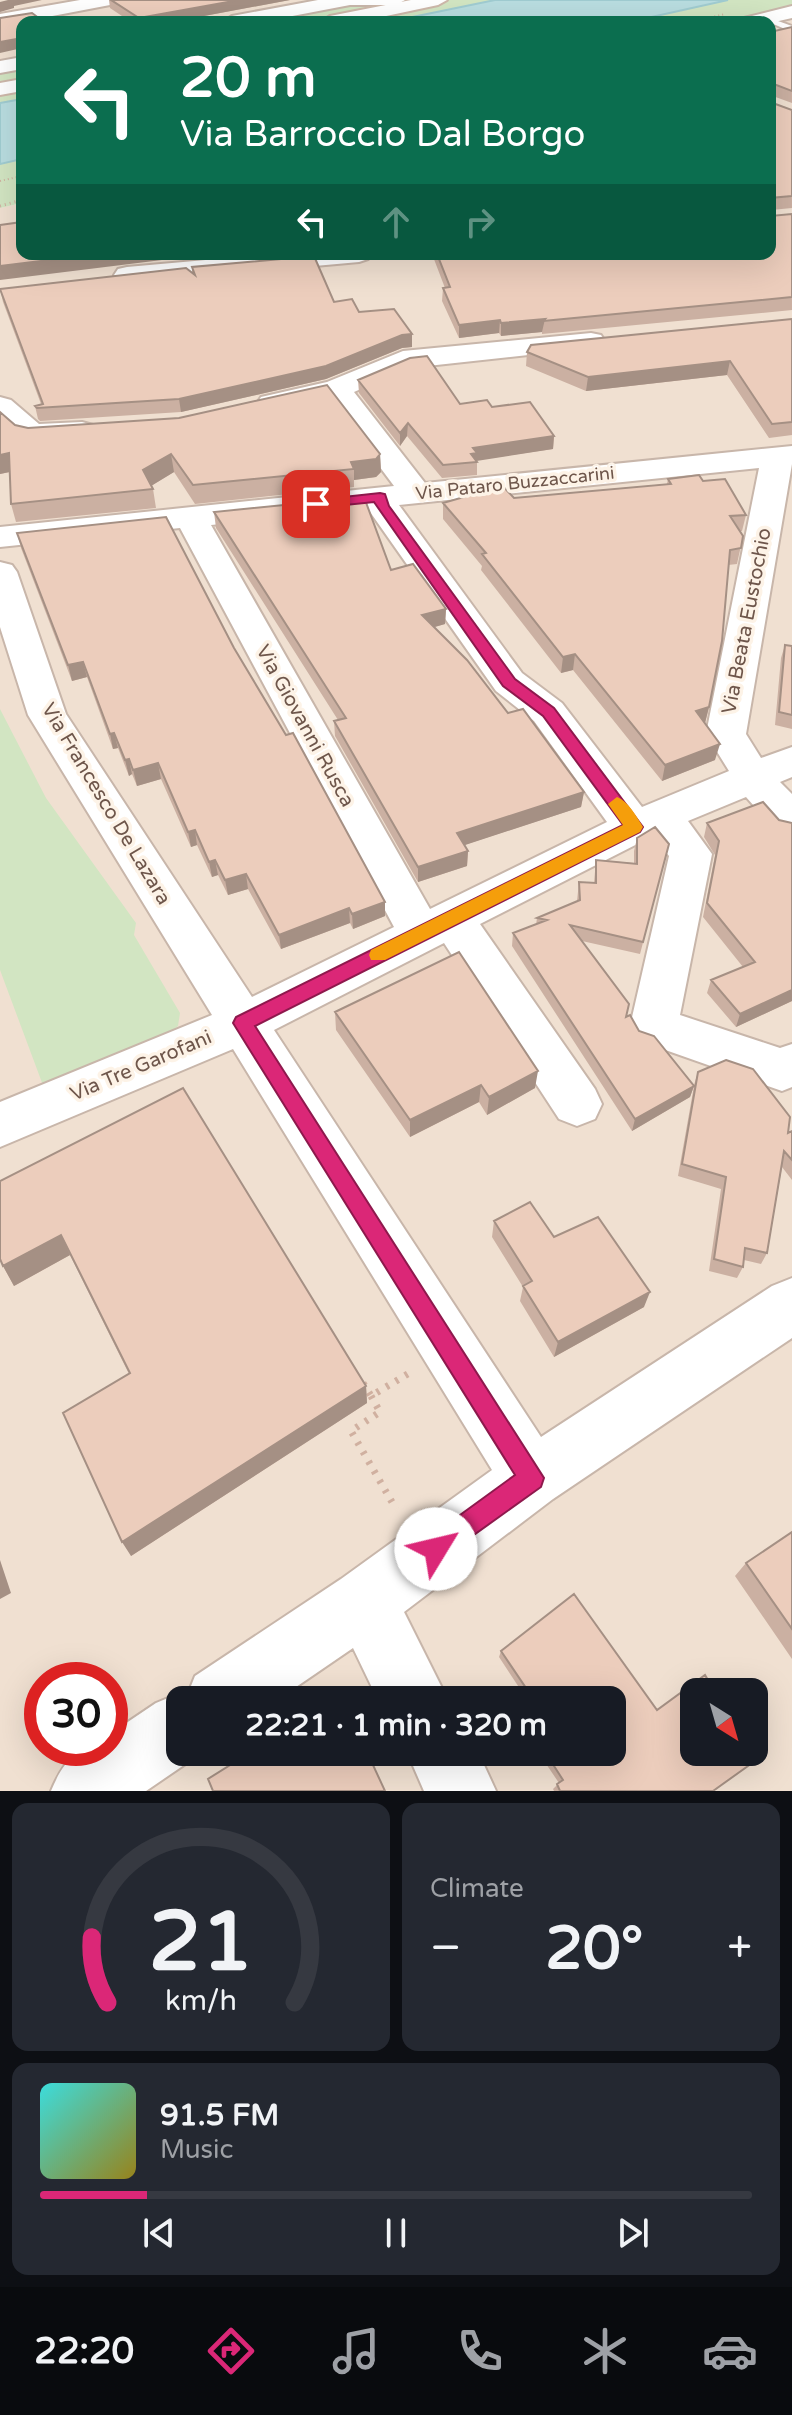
<!DOCTYPE html>
<html lang="en">
<head>
<meta charset="utf-8">
<style>
  :root { --surface:#171b24; --page:#242831; --text:#f1f3f6; --muted:#9ea1a6; --line:#363941; --accent:#db2777 }
  body { margin:0; font-family:"Varela Round",sans-serif; background:var(--page); color:var(--text); height:100vh; display:flex; flex-direction:column; font-size:30px; white-space:nowrap }
  * { box-sizing:border-box; margin:0 }
  p { font-size:26px; color:var(--muted) }
  .icon { flex:none; width:44px; height:44px; fill:none; stroke:currentColor; stroke-width:2; stroke-linecap:round; stroke-linejoin:round }
  .map { position:relative; height:1791px; overflow:hidden }
  .sheet { display:flex; flex-direction:column; gap:12px; padding:12px; background:#0d0f14; flex:1 }
  .sheet>* { flex:none }
  .guide { position:absolute; left:16px; top:16px; width:760px; height:244px; border-radius:16px; box-shadow:0 8px 32px #0002; background:#0b6e4f; color:#fff; overflow:hidden }
  .needle { width:52px; rotate:143deg }
  .fabs { position:absolute; left:680px; top:1678px; display:grid; gap:16px }
  .fabs a { display:grid; place-items:center; width:88px; height:88px; border-radius:16px; background:var(--surface); box-shadow:0 8px 32px #0002; font-size:40px }
  .speed { position:absolute; left:24px; top:1662px; display:flex; gap:16px; font-size:40px; font-weight:700; text-align:center }
  .speed>* { display:grid; place-content:center; width:104px; height:104px; border-radius:50%; background:var(--surface); box-shadow:0 8px 32px #0002; line-height:1 }
  .speed .limit { border:12px solid #d22; background:#fff; color:#111 }
  .pin { position:absolute; display:grid; place-items:center; width:68px; height:68px; color:#fff; margin:-34px; border-radius:16px; box-shadow:0 4px 12px #0006 }
  .me { position:absolute; width:88px; margin:-44px; rotate:54deg; stroke-linejoin:round; filter:drop-shadow(0 0 6px #0008) }
  .turn { display:flex; align-items:center; gap:28px; height:168px; padding:0 32px; font-size:36px }
  .turn .icon { width:104px; height:104px; stroke-width:2.5 }
  .turn b { display:block; font-size:56px; line-height:68px }
  .lanes { display:flex; align-items:center; height:76px; padding:0 32px; background:#0003; justify-content:center; gap:40px; direction:ltr }
  .lanes .off { opacity:.35 }
  .big { font-size:60px; font-weight:800; line-height:1.1 }
  .sheet .tile { flex:1; display:flex; flex-direction:column; justify-content:center; gap:12px; min-width:0; padding:0 28px; border-radius:16px; background:var(--page) }
  .sheet .dial { align-items:center; gap:0 }
  .dial svg { height:208px; overflow:visible; fill:none; stroke:var(--line); stroke-width:7; stroke-linecap:round; text-anchor:middle }
  .dial text { fill:var(--text); stroke:none }
  .song { display:flex; align-items:center; gap:24px }
  .cover { width:96px; height:96px; border-radius:12px; background:linear-gradient(135deg,hsl(180 70% 55%),hsl(50 70% 35%)) }
  .played { height:8px; border-radius:4px; background:linear-gradient(90deg,var(--accent) 15%,var(--line) 15%) }
  .keys { display:flex; justify-content:space-around; direction:ltr }
  .heat { display:flex; justify-content:space-between; align-items:center; font-size:44px; direction:ltr }
  .sheet .tiles { flex:1; display:grid; gap:12px; grid-template-columns:1fr 1fr }
  .tile:last-child { grid-column:span 2 }
  .trip { position:absolute; left:166px; top:1686px; width:460px; height:80px; border-radius:16px; background:var(--surface); box-shadow:0 8px 32px #0002; font-weight:800; line-height:80px; text-align:center }
  .tabs { display:flex; height:128px; justify-content:space-around; align-items:center; background:#090b0e; color:var(--muted) }
  .tabs .icon { width:56px; height:56px }
  .tabs .active { color:var(--accent) }
  .tabs b { font-size:36px; color:var(--text) }
  .map>svg:first-child { display:block }
</style>
</head>
<body>
<div class="map">
<svg width="792" height="1791" viewBox="0 0 792 1791">
  <rect width="100%" height="100%" fill="#f9efe2"/>
  <!-- residential -->
  <path fill="#f0e0d1" fill-rule="evenodd" d="M0 0H326L218 22H22V60L0 63Z
    M792 8V1791H0V208L22 203V254H770V22H740ZM42 1680H110V1748H42ZM694 1692H754V1752H694ZM180 1700H612V1752H180Z"/>
  <!-- green -->
  <path fill="#d2e5c2" d="M351 0H792V8L740 22H220Z
    M22 60V203L0 208V64Z
    M0 709 46 798 136 923 134 935 180 1013 178 1026 166 1035 44 1088 0 970Z"/>
  <!-- water -->
  <path fill="#b9dde0" stroke="#a0ccd1" stroke-width="2" d="M495 0H728L629 22H388Z
    M22 99V159L0 164V103Z"/>
  <g fill="none" stroke-linecap="round" stroke-linejoin="round">
    <defs>
      <path id="lane" d="M764 16 792 26V32L764 20Z"/>
      <path id="street" d="M80 0H119L110 5 0 26V14Z
        M318 0H405L396 5H350L261 22H223L232 16Z
        M792 6V18L770 23 742 22 744 18Z
        M22 57V69L0 73V61Z
        M274 254H372L368 259 359 262 127 283 118 281 114 275 118 269 127 267Z
        M591 333 601 335 605 341 601 347 409 368 354 392 425 483 792 446V464L746 734 761 758 792 747V777L780 782 792 794V836L777 832 746 797 688 821 712 854 680 1015 780 1048 792 1044V1087L782 1091 637 1040 630 1026 669 856 653 836 480 924 595 1089 602 1104 595 1119 577 1126 559 1119 444 943 274 1030 541 1437 772 1286 792 1278V1338L553 1499 404 1612 448 1700H378L353 1648 277 1700H180V1752H203L146 1791H51C64 1760 75 1748 110 1748V1734L156 1703 180 1693 187 1696 195 1676 341 1579 492 1470 233 1049 0 1147V1102L212 1015 28 715 0 627V562L12 565 17 572 66 714 252 997 394 927 180 528 0 547V527L394 486 329 399 272 412 261 409 257 403 261 397 327 382 403 351ZM759 468 706 734 729 771 642 807 562 703 522 673 399 505ZM368 509 496 691 534 721 607 822 430 909 211 525Z
        M0 397 11 400 39 424 82 422 93 425 97 431 93 437C77 441 34 448 20 440 13 435 6 427 0 422Z
        M407 1752H478L496 1791H424Z"/>
      <path id="secondary" d="M411 0H447L438 5 358 22H321L330 16Z
        M22 79V91L0 95V83Z"/>
    </defs>
    <!-- lane casing -->
    <use href="#lane" stroke="#c8b6aa" stroke-width="4"/>
    <!-- street casing -->
    <use href="#street" stroke="#c8b6aa" stroke-width="4"/>
    <!-- secondary casing -->
    <use href="#secondary" stroke="#ceb8aa" stroke-width="4"/>
    <!-- path-far2 -->
    <path stroke="#d0b0a0" stroke-width="2" stroke-dasharray="1 3" stroke-linecap="butt" d="M691 22 725 14
      M0 181 22 176"/>
    <!-- path-far1 -->
    <path stroke="#d0b0a0" stroke-width="3" stroke-dasharray="1 4" stroke-linecap="butt" d="M0 206 22 200"/>
    <!-- path -->
    <path stroke="#d0b0a0" stroke-width="7" stroke-dasharray="3 8" stroke-linecap="butt" d="M363 1383 371 1396 411 1372
      M371 1396 380 1412 351 1431 396 1509"/>
    <!-- lane -->
    <use href="#lane" fill="#fff" fill-rule="evenodd"/>
    <!-- street -->
    <use href="#street" fill="#fff" fill-rule="evenodd"/>
    <!-- secondary -->
    <use href="#secondary" fill="#fff" fill-rule="evenodd"/>
  </g>
  <!-- wall -->
  <path fill="#cbb0a2" d="M109 0H290L172 22H131L110 8Z
    M792 27V103L770 95V32Z
    M770 102 792 110V208L771 210V216L792 214V310L542 334V332L501 336 499 333 459 338 442 301 443 288H445L432 254H770Z
    M182 254H257L184 258Z
    M192 267 334 302 359 312 412 347 402 348 326 379 181 412 40 421 38 419 35 406 41 404 3 302 0 289 192 272Z
    M792 319V435L769 438 727 375 586 391 526 366 527 352Z
    M358 380 460 404 492 407 554 436 553 449 477 460V475L442 478 407 436 400 446 359 393Z
    M0 412 15 425 28 428 380 454 381 472 376 477 354 480V487L195 504 174 472 151 486 153 489 156 508 16 522 11 504 10 472 0 474Z
    M668 479 703 481 746 515 742 531H740L743 536 737 564 728 565 709 707 705 723 715 760 662 781 573 670 561 673 481 570 482 566 443 519V503L462 497 463 486 514 498 667 484Z
    M214 512 391 570 446 609 445 624 434 627 508 713 584 792 581 807 464 845 468 851 467 866 418 882 335 736 334 721 338 720 216 528Z
    M17 533 234 648 385 916 353 929 350 923 281 949 248 889 228 895 218 875 212 877 197 845 191 847 161 779 137 786 132 774 129 776 118 748 113 749 87 677 72 681 21 548Z
    M785 645 792 646V729L775 725 781 658Z
    M779 820 792 823V1001L736 1027 707 993 711 980 743 967 703 917 715 855 704 837 707 823Z
    M637 838 669 844 640 954 582 941 626 1017 694 1085 698 1072 788 1133 792 1131V1180L782 1167 767 1253 761 1264 744 1260 743 1267 737 1278 709 1271 721 1189 678 1176 694 1086 690 1097 632 1131 512 946 513 933 536 925 537 918 577 901 579 882 594 883 596 860 634 863V851Z
    M335 1012 535 1088 487 1115 479 1102 410 1137 336 1030Z
    M0 1181 366 1386 367 1403 131 1556 129 1374 70 1255 14 1286 3 1266Z
    M494 1221 644 1307 554 1357 520 1301 523 1287 492 1237Z
    M792 1532V1659L735 1576 746 1563Z
    M501 1651 713 1791H554L553 1789 559 1783 538 1752H612L526 1698 499 1657Z"/>
  <!-- shaded-wall -->
  <path fill="#a59084" d="M8 0H42L14 6V8L0 12V2Z
    M239 0H290L172 22H139V18Z
    M22 38V48L0 53V42Z
    M98 254H161L162 260 0 280V266Z
    M545 319 542 332 501 336V323Z
    M500 320 499 333 459 338V325Z
    M412 334V347L402 348 326 379 181 412 179 399 402 335Z
    M730 361 727 375 586 391 588 377Z
    M408 423 407 436 400 446V433Z
    M554 436 553 449 470 462 473 448Z
    M9 453 14 471 0 474V455Z
    M171 454 174 472 146 489 143 470Z
    M380 454 381 472 376 477 354 480V469L351 462Z
    M446 609 445 624 421 631 422 615Z
    M575 654 573 670 561 673 563 657Z
    M83 662 87 677 72 681 68 665Z
    M709 707 705 723 696 711Z
    M114 733 118 748 113 749 110 734Z
    M720 744 715 760 662 781 665 765Z
    M129 759 132 774 129 776 125 760Z
    M158 763 161 779 137 786 133 770Z
    M584 792 581 807 456 848 457 833Z
    M195 830 197 845 191 847 188 832Z
    M468 851 467 866 418 882V867Z
    M215 860 218 875 212 877 209 862Z
    M246 874 248 889 228 895 225 880Z
    M385 902V916L353 929 352 914Z
    M349 908 350 923 281 949 279 935Z
    M792 990V1001L736 1027 740 1014Z
    M538 1071 535 1088 487 1115 489 1097Z
    M481 1085 479 1102 410 1137V1120Z
    M694 1086 690 1097 632 1131 635 1119Z
    M61 1235 70 1255 14 1286 3 1266Z
    M650 1292 644 1307 554 1357 558 1342Z
    M366 1386 367 1403 131 1556 122 1542Z
    M0 1560 11 1593 0 1599Z"/>
  <!-- building -->
  <path fill="#eccdbc" stroke="#a59084" stroke-width="2" d="M111 0H239L139 18Z
    M32 13 44 22H22V38L0 42V18Z
    M792 27V91L771 83 770 97V32Z
    M770 102 792 110V196L770 198 771 216 792 214V297L543 321 545 319 501 323 500 320 459 325 443 288 450 287 437 254H770Z
    M22 222V254H98L0 266V225Z
    M314 256 334 302 352 299 359 312 394 309 412 334 402 335 326 366 179 399 37 408 35 406 43 404 0 289 186 268 195 275 192 267Z
    M792 319V422L772 424 730 361 588 377 527 352 531 345Z
    M427 356 460 404 487 400 492 407 530 402 554 436 473 448 477 453 471 454 477 462 443 465 408 423 400 433 358 380 410 358Z
    M327 385 380 454 376 459 351 462 354 469 193 485 171 454 143 470 153 489 11 504 9 453 0 455V412L15 425 28 428 179 418Z
    M699 475 703 481 725 479 746 515 730 516 743 536 741 548 730 550 722 641 709 707 696 711 720 744 665 765 575 654 563 657 482 554 486 553 443 503 471 495 463 486 499 482 514 498 671 484 668 479Z
    M364 497 391 570 413 564 446 609 422 615 467 660 508 713 523 709 584 792 457 833 468 851 418 867 334 721 346 718 214 512Z
    M166 517 234 648 286 735 293 733 385 902 352 914 349 908 279 935 246 874 225 880 215 860 209 862 195 830 188 832 158 763 133 770 129 759 125 760 114 733 110 734 83 662 68 665 17 533Z
    M785 645 792 646V715L779 712Z
    M763 802 779 820 792 823V990L740 1014 711 980 755 962 707 903 719 841 707 823Z
    M655 827 669 844 643 942 570 925 629 1004 626 1017 630 1015 639 1031 654 1036 694 1086 635 1119 513 933 547 920 537 918 580 900 579 882 596 883V860L637 864V838Z
    M459 952 538 1071 489 1097 481 1085 410 1120 335 1012Z
    M726 1060 753 1069 790 1117 788 1133 792 1131V1160L784 1151 767 1253 745 1248 743 1267 714 1259 726 1177 682 1164 698 1072Z
    M183 1088 366 1386 122 1542 63 1413 130 1373 61 1235 3 1266 0 1259V1181Z
    M530 1202 554 1237 598 1217 650 1292 558 1342 523 1286 532 1281 494 1221Z
    M792 1532V1629L746 1563Z
    M574 1594 657 1710 705 1675 715 1692H694V1752H750L755 1761 713 1791H560L557 1784 563 1780 545 1752H612V1700H524L530 1694 501 1651Z
    M340 1695 343 1700H332Z
    M251 1752H367L385 1791H213L208 1779Z"/>
  <!-- route -->
  <path fill="#db2777" stroke="#8e194d" stroke-width="2" d="M380 493 385 494 389 506 515 679 554 708 643 827 640 832 255 1026 544 1478 541 1487 436 1562 427 1558 423 1549 427 1539 515 1475 233 1023 236 1017 623 825 543 716 503 686 374 502 316 508 310 504 316 500Z"/>
  <!-- slow -->
  <path fill="#f59e0b" d="M617 797C628 801 637 817 643 827L640 832 385 960H371L369 955 371 950 623 825 608 804Z"/>
  <g text-anchor="middle" dominant-baseline="central" stroke-width="7" stroke-linejoin="round" paint-order="stroke">
    <!-- far-street labels -->
    <g font-size="18" fill="#6e564b" stroke="#fdf3e7">
      <text transform="translate(515 483) rotate(-6)">Via Pataro Buzzaccarini</text>
    </g>
    <!-- street labels -->
    <g font-size="20" fill="#6e564b" stroke="#fdf3e7">
      <text transform="translate(747 621) rotate(-79)">Via Beata Eustochio</text>
      <text transform="translate(305 726) rotate(61)">Via Giovanni Rusca</text>
      <text transform="translate(106 804) rotate(59)">Via Francesco De Lazara</text>
      <text transform="translate(141 1066) rotate(-23)">Via Tre Garofani</text>
    </g>
  </g>
</svg>
<div class="fabs">
<a><svg class="needle" viewBox="-14 -14 28 28"><path d="M0-13l5 13h-10z" fill="#e53935"/><path d="M0 13l5-13h-10z" fill="#9ea1a6"/></svg></a>
</div>
<div class="speed"><div class="limit">30</div></div>
<div class="pin" style="left:316px;top:504px;background:#d93025"><svg class="icon" aria-label="arrive" viewBox="0 0 24 24"><path d="M6 21V4h12l-3 4 3 4H6"/></svg></div>
<svg class="me" style="left:436px;top:1549px" viewBox="-20 -20 40 40"><circle r="19" fill="#fff"/><path d="M0-13L10 11 0 6-10 11z" fill="#db2777"/></svg>
<div class="trip">22:21 · 1 min · 320 m</div>
<div class="guide">
<div class="turn"><svg class="icon" aria-label="left" viewBox="0 0 24 24"><path d="M17 20v-9H6M10 6l-5 5 5 5"/></svg><div><b>20 m</b>Via Barroccio Dal Borgo</div></div>
<div class="lanes"><svg class="icon" aria-label="left" viewBox="0 0 24 24"><path d="M17 20v-9H6M10 6l-5 5 5 5"/></svg><svg class="icon off" aria-label="ahead" viewBox="0 0 24 24"><path d="M12 20V5M6 11l6-6 6 6"/></svg><svg class="icon off" aria-label="right" viewBox="0 0 24 24"><path d="M7 20v-9h11M14 6l5 5-5 5"/></svg></div>
</div>
</div>
<section class="sheet">
<div class="tiles">
<div class="tile dial"><svg viewBox="0 0 100 80">
<path d="M14 69A42 42 0 1 1 86 69"/>
<path d="M14 69A42 42 0 0 1 8 44" stroke="#db2777"/>
<text x="50" y="56" font-size="32" font-weight="700">21</text>
<text x="50" y="72" font-size="11">km/h</text>
</svg></div>
<div class="tile"><p>Climate</p>
<div class="heat"><a>−</a><b class="big">20°</b><a>+</a></div>
</div>
<div class="tile">
<div class="song"><i class="cover"></i><div><b>91.5 FM</b><p>Music</p></div></div>
<div class="played"></div>
<div class="keys"><svg class="icon" aria-label="previous" viewBox="0 0 24 24"><path d="M18 5L8 12l10 7zM5 5v14"/></svg><svg class="icon" aria-label="pause" viewBox="0 0 24 24"><path d="M8 5v14M16 5v14"/></svg><svg class="icon" aria-label="next" viewBox="0 0 24 24"><path d="M6 5l10 7-10 7zM19 5v14"/></svg></div>
</div>
</div>
</section>
<nav class="tabs">
<b>22:20</b>
<svg class="icon active" aria-label="directions" viewBox="0 0 24 24"><path d="M12 3l9 9-9 9-9-9zM9 14v-3h6M13 9l2 2-2 2"/></svg>
<svg class="icon" aria-label="music" viewBox="0 0 24 24"><path d="M9 18V5l10-2v13"/><circle cx="6" cy="18" r="3"/><circle cx="16" cy="16" r="3"/></svg>
<svg class="icon" aria-label="phone" viewBox="0 0 24 24"><path d="M5 4h4l2 5-3 2q2 4 5 5l2-3 5 2v4C11 20 4 13 5 4z"/></svg>
<svg class="icon" aria-label="climate" viewBox="0 0 24 24"><path d="M12 3v18M4 7l16 10M4 17L20 7"/></svg>
<svg class="icon" aria-label="car" viewBox="0 0 24 24"><path d="M5 17H2v-5l4-1 3-4h7l3 4 3 1v5h-3M9 17h6M6 11h13"/><circle cx="7" cy="17" r="2"/><circle cx="17" cy="17" r="2"/></svg>
</nav>
</body>
</html>
